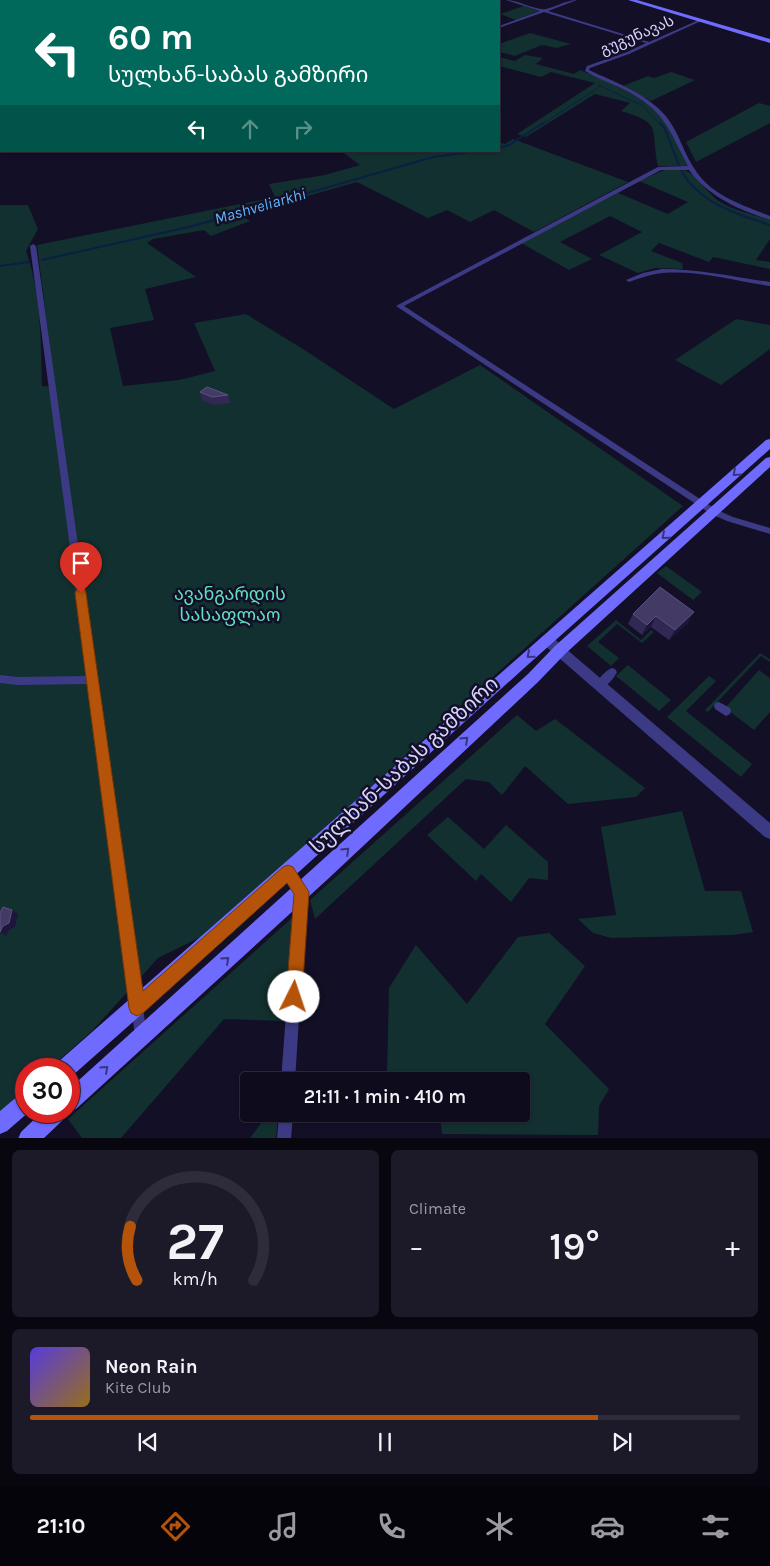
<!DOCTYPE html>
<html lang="en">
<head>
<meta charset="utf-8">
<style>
  :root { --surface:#0e0b1c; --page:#1c1929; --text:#f1f3f6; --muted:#9b9ba3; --line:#2e2b3b; --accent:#b45309 }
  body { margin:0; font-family:Karla,"Noto Sans Georgian",sans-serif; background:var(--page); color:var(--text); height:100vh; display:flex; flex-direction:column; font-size:19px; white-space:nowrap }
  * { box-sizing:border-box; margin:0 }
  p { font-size:16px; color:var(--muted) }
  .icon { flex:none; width:28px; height:28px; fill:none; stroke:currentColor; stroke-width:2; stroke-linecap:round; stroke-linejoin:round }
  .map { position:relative; height:1138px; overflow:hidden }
  .panel { display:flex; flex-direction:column; gap:12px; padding:12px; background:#08060f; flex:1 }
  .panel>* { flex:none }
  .top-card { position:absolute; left:0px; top:0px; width:500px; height:152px; box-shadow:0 1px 4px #0004,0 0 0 1px var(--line); background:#00695c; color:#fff; overflow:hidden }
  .speed { position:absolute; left:15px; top:1058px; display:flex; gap:10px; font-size:25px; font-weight:700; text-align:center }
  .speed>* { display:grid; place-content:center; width:65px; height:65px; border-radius:50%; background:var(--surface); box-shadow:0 1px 4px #0004,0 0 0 1px var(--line); line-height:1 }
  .speed .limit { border:8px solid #d22; background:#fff; color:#111 }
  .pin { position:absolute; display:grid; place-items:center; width:42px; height:42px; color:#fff; margin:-51px -21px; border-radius:50% 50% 50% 0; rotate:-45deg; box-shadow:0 0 5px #0007 }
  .pin .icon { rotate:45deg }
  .me { position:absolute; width:55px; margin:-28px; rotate:4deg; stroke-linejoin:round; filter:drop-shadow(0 0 4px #0008) }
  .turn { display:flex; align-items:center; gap:18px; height:105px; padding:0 25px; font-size:22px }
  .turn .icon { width:65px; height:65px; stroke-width:2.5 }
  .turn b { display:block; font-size:35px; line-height:42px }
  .lanes { display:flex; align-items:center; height:48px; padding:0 25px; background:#0003; justify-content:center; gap:25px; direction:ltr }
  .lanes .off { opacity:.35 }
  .big { font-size:38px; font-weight:600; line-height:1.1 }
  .panel .widget { flex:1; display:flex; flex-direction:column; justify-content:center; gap:8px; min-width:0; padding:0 18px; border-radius:8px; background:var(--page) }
  .panel .dial { align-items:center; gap:0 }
  .dial svg { height:130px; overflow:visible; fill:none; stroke:var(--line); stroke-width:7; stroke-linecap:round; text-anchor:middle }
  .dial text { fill:var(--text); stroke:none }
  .song { display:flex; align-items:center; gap:15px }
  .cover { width:60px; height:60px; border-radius:8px; background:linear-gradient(135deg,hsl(250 70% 55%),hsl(40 70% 35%)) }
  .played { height:5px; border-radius:2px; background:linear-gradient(90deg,var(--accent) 80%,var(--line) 80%) }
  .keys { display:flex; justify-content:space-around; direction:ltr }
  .heat { display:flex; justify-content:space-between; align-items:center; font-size:28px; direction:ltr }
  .panel .tiles { flex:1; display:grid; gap:12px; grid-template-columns:1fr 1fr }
  .widget:last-child { grid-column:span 2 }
  .trip { position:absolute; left:240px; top:1072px; width:290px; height:50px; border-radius:5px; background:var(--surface); box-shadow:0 1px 4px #0004,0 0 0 1px var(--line); font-weight:600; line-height:50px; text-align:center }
  .tabs { display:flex; height:80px; justify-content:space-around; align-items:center; background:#06040b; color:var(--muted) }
  .tabs .icon { width:35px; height:35px }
  .tabs .current { color:var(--accent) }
  .tabs b { font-size:22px; color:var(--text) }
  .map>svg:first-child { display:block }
</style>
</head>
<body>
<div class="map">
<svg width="770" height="1139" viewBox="0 0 770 1139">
  <rect width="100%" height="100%" fill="#130f26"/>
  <!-- green -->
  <path fill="#12302f" d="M524 6 539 11 516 20 500 14Z
    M530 33 571 44 557 48 542 45 515 56 499 52V44Z
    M525 55 543 58 536 64 574 74 580 70C614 84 652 98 672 131 679 142 683 155 689 166H658C650 128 664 124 621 111L630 103 595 94 526 137 517 134 595 83 551 72 541 77 499 66V57L515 61Z
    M671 72 695 80 651 101 623 86 648 76 654 78Z
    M759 103 770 106V123L696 162 686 142Z
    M513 139 628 182 534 232 494 210 470 222 447 210 428 218 357 182 241 215 250 221 211 236 204 230 153 239 147 243 196 277 145 289 154 320 110 328 123 386 179 380 215 371 194 323 246 314 303 349 394 409 480 365 683 506 207 934 158 958 92 1031 49 1069H26V1089L0 1112V205H28L38 229 26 251C41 294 41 341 42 386L55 387 37 245 275 197 269 184 325 175 360 165 341 151H499V142L505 144Z
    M673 168C701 170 701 191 722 203 736 211 755 215 770 220V239L756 260 770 262V269L713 257 709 262 659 243 651 251 682 263 683 269 655 268 638 273 599 255 642 232 610 216 560 242 592 259 569 270 521 243 618 193 668 214 688 202 639 181 662 171Z
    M736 319 770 325V349L721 385 675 360Z
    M666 566 702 592 693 600 657 573Z
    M616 620 641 640 651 630 654 632 642 643 617 624 598 642 619 658 611 666 587 646Z
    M760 653 770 659V662L761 656 708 712 705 710Z
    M628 665 671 700 659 711 616 676Z
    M759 670 770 678V712L754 730 725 708Z
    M709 676 716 681 686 711 752 764 741 777 667 717Z
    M517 715 536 731 555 719 645 788 636 797 568 804 525 766 502 795 489 782 466 779 315 919 310 900Z
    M682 811 705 891H741L753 932 733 935 611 938 593 933 578 919 616 915 601 827Z
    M448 817 484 849 506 825 548 862V880L529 878 511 902 481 874 476 881 427 835Z
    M293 917 284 1021 224 1019 121 1138H82L68 1119Z
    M549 933 585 966 545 1024 609 1089 599 1106 598 1135 442 1134 440 1114H521V1081H431L426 1075 387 1073 389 988 416 945 467 1004 518 937Z
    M268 1114H278L276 1138H250Z"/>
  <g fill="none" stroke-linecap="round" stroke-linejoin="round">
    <!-- stream-far1 -->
    <path stroke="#0a1f44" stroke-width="1" d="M598 85 643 106 661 125
      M541 125 601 86"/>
    <!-- stream -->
    <path stroke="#0a1f44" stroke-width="2" d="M660 123 665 129 679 165
      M499 148 509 145 543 123
      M681 170C699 203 736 214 770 225
      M42 260 193 226 433 157 478 151
      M0 266 29 262"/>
    <!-- minor -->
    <path fill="#3d3a85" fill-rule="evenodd" d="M103 0H107V1H103Z
      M285 0H289V1H285Z
      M415 0H420L421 1H417Z
      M506 0C518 0 536 11 546 9 556 7 566 0 577 0L548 11 649 42 701 19V21L629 54 590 68 589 70C614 82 643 92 662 112 678 128 682 150 694 168 710 195 742 205 770 216V220C739 210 708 196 689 170H661L404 306 717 510 733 517 770 528V534L727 521 711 514 396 306 658 167 688 166C667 126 665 111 623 89 611 83 596 78 585 71L587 66 627 52 646 43 544 12 499 28V26L540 11Z
      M0 46H1V48H0Z
      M33 244 36 246 147 1036 146 1041 141 1042 136 1041 135 1036 88 684 17 685 0 683V675L17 677 87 676 30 246Z
      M662 269C699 269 734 277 770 282V286C735 281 698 270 663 273 651 274 640 278 629 282L626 280 643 273Z
      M612 668 615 669 617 672C614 678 607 687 600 689L597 688 595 685C598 679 606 670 612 668Z
      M719 702 730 708 731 711 730 714 726 716 715 709 714 706 715 703Z
      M288 866 292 868 307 892 295 1081H281L295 893 282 872 284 868Z
      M279 1114H293L291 1139H277Z"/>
    <!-- tertiary -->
    <path fill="#3d3a85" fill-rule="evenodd" d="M547 635 551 636 770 823V839L765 837 543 644 541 640 543 636Z"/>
    <!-- secondary -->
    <path fill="#6f6bff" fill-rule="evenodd" d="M628 0H637L770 39V43Z
      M770 439V449L522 670 143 1013 72 1076 69 1077V1069H56L58 1062 766 440Z
      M770 457V467L565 654 538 682 329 878 76 1109 69 1112 68 1111 69 1089 528 674 555 646 766 458Z
      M26 1092V1111H30L7 1131 0 1134V1111L19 1095Z
      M43 1111H68L65 1118 43 1139H18L21 1132Z"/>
    <!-- primary -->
    <path fill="#c25bff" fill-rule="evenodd" d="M0 0H12L0 3Z"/>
  </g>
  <!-- wall -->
  <path fill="#312854" d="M200 392 228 395 230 403 214 405 202 400Z
    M660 587 688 623 669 640 651 627 642 635 628 624 633 614Z"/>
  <!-- shaded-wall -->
  <path fill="#1d163a" d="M694 612 688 623 669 640 675 630Z
    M656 616 651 627 642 635 647 625Z
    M12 910 18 914 15 927 9 930 6 936 0 932Z"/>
  <!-- building -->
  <path fill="#433a66" stroke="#5a527e" d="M207 387 228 395 212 397 200 392Z
    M660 587 694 612 675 630 656 616 647 625 633 614Z
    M3 907 12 910 9 923 3 926 0 932V913Z"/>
  <!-- one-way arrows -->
  <defs><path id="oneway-chevron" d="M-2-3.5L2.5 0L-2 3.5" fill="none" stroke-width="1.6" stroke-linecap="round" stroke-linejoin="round" transform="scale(1.25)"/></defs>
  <g stroke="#38347d">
    <use href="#oneway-chevron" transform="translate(736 473) rotate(138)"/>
    <use href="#oneway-chevron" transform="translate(665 536) rotate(139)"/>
    <use href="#oneway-chevron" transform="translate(530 655) rotate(139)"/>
    <use href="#oneway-chevron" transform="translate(465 740) rotate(-43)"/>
    <use href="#oneway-chevron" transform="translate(346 851) rotate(-43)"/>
    <use href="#oneway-chevron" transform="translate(226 960) rotate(-42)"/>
    <use href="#oneway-chevron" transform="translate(105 1069) rotate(-42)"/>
  </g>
  <!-- route -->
  <path fill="#b45309" stroke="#753606" d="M81 588 85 589 86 593 143 991 283 867 288 865 293 867 309 892 302 997 300 1003 294 1005 288 1003 286 997 294 894 287 883 143 1013 137 1016 131 1013 129 1008 75 593 77 589Z"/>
  <g text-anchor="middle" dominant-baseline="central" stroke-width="5" stroke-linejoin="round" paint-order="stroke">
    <!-- far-street labels -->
    <g font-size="15" fill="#d9d4ff" stroke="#130f26">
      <text transform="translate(637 35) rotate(-23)">გუგუნავას</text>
    </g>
    <!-- far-water labels -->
    <g font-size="16" font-style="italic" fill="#62b6ff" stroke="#130f26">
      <text transform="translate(260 206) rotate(-16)">Mashveliarkhi</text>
    </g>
    <!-- park labels -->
    <g font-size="18" fill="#5fe0c0" stroke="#130f26">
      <text x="230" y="594">ავანგარდის<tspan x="230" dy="21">სასაფლაო</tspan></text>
    </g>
    <!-- near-street labels -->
    <g font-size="21" fill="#d9d4ff" stroke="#130f26">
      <text transform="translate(404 765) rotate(-43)">სულხან-საბას გამზირი</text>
    </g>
  </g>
</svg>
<div class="speed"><div class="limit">30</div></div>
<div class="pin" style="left:81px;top:593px;background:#d93025"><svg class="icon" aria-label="arrive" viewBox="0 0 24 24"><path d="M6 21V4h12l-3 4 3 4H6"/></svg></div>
<svg class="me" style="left:294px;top:997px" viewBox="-20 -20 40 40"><circle r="19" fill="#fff"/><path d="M0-13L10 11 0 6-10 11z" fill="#b45309"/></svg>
<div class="trip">21:11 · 1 min · 410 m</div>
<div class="top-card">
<div class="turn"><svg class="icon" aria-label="left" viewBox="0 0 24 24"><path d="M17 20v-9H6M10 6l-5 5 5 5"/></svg><div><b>60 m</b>სულხან-საბას გამზირი</div></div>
<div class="lanes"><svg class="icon" aria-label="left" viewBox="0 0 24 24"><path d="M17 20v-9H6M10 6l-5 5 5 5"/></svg><svg class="icon off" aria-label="ahead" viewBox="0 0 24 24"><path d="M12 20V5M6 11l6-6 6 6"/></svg><svg class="icon off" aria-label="right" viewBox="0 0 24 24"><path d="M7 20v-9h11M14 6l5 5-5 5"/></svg></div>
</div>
</div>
<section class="panel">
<div class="tiles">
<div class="widget dial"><svg viewBox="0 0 100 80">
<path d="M14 69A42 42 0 1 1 86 69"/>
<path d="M14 69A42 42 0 0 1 10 36" stroke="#b45309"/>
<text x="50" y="56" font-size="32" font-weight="700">27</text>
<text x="50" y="72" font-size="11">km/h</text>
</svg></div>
<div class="widget"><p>Climate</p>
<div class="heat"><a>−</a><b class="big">19°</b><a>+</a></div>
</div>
<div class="widget">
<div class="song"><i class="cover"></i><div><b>Neon Rain</b><p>Kite Club</p></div></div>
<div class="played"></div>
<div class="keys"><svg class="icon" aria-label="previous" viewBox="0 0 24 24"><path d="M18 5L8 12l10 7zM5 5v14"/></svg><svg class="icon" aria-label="pause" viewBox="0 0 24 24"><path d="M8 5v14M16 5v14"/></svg><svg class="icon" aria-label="next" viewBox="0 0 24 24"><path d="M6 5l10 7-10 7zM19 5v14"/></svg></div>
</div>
</div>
</section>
<nav class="tabs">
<b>21:10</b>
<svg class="icon current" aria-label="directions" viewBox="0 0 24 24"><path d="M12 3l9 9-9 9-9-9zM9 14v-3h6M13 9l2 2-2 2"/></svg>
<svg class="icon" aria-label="music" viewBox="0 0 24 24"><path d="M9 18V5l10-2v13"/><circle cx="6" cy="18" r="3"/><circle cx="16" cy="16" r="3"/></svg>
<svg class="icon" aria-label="phone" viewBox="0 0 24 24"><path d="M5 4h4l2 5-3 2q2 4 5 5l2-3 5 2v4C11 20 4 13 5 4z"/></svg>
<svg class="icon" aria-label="climate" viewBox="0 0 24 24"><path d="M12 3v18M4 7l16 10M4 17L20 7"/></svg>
<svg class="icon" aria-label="car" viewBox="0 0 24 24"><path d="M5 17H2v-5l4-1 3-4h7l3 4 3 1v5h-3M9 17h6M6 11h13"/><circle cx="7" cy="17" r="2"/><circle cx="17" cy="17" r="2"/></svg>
<svg class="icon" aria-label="filters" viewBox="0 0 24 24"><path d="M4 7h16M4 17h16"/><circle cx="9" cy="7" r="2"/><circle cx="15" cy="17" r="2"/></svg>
</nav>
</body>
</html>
